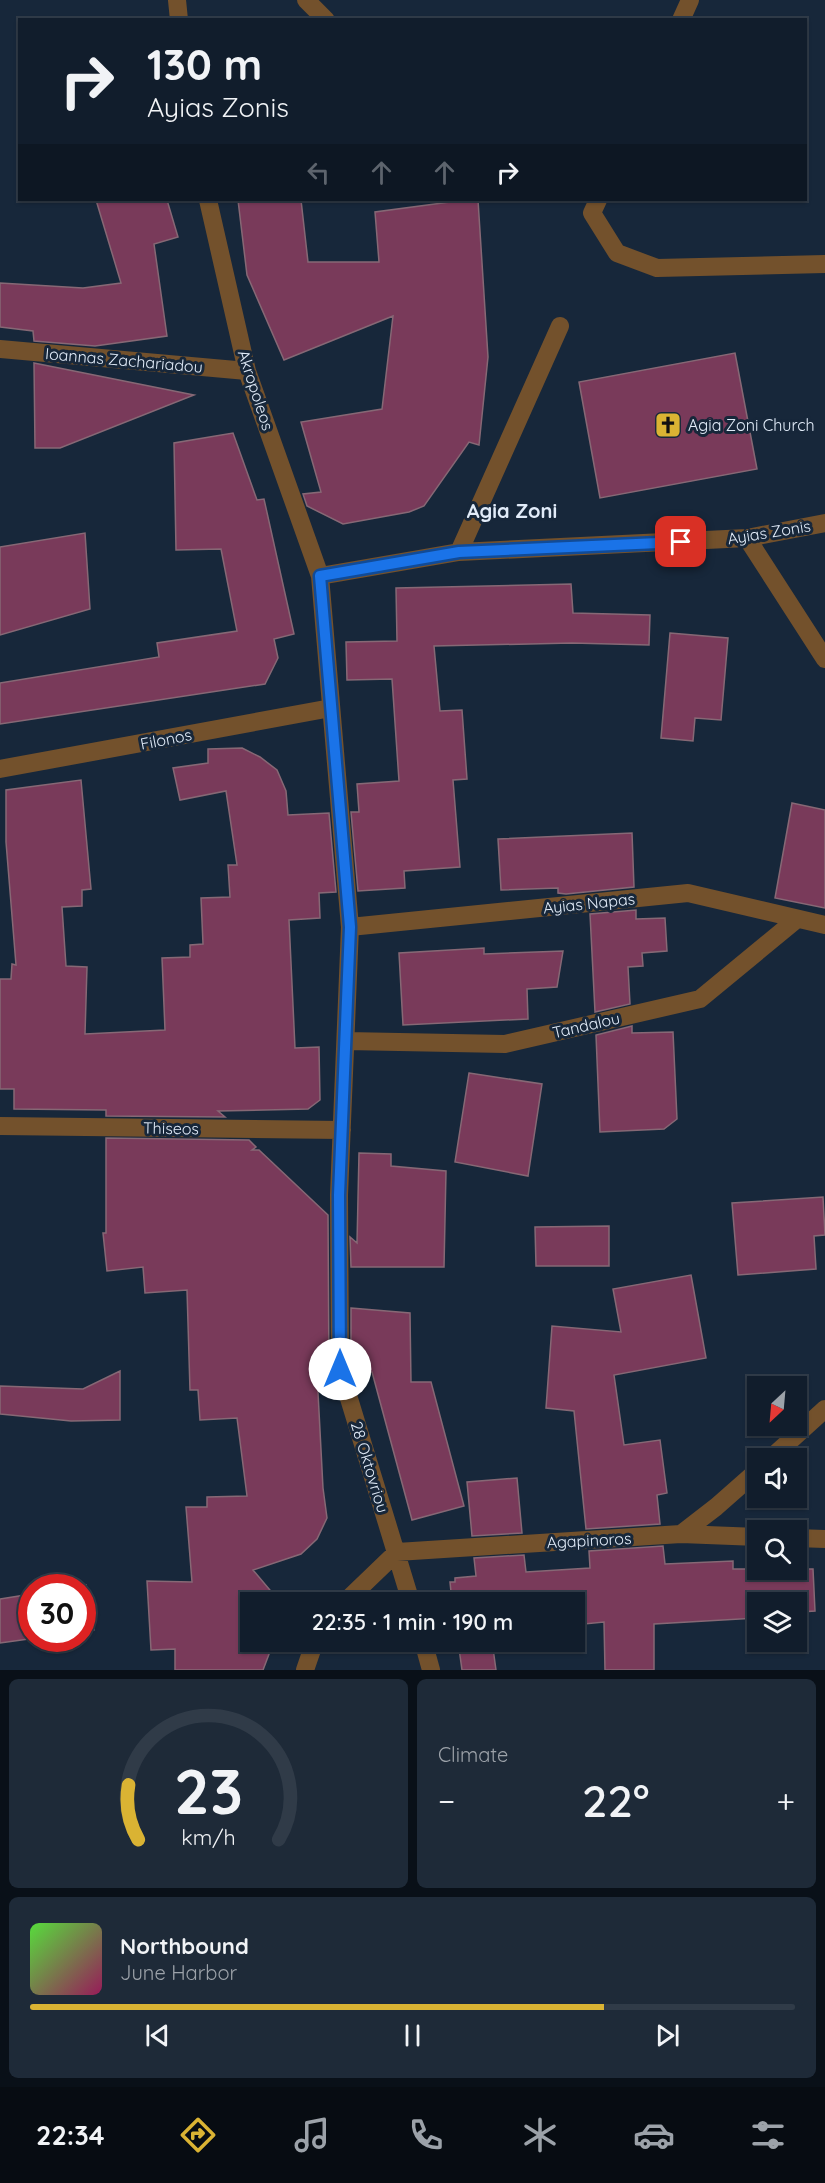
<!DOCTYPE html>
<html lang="en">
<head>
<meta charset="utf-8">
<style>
  :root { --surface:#111d2c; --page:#1e2a38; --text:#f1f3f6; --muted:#9ca2a9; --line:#303b48; --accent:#dab333 }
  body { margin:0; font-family:Quicksand,sans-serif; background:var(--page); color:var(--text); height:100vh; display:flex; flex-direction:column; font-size:22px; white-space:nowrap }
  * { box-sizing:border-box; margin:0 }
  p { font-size:20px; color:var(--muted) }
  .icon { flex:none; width:33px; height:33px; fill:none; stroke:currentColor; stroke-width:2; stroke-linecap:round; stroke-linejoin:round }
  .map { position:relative; height:1670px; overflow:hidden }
  .side { display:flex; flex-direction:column; gap:9px; padding:9px; background:#091018; flex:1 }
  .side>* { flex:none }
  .guide { position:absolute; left:18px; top:18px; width:789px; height:183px; border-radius:0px; box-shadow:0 2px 4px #0004,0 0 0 2px var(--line); background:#111d2c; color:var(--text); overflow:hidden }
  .needle { width:39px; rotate:206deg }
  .controls { position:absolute; left:747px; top:1376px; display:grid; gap:12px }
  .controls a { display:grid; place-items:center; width:60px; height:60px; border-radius:0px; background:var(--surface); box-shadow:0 2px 4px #0004,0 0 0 2px var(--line); font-size:30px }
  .speed { position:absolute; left:18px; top:1574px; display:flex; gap:12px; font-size:30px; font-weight:700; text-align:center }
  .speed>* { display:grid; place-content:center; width:78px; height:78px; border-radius:50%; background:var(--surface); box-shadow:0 2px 4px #0004,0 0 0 2px var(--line); line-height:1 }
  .speed .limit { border:9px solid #d22; background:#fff; color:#111 }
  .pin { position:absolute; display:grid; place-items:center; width:51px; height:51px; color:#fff; margin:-26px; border-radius:12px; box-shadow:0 3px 9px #0006 }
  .me { position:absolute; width:66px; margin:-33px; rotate:0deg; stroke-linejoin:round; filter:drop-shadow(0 0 4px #0008) }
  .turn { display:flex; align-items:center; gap:21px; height:126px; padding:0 30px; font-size:27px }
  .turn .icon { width:78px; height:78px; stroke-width:2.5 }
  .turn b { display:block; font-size:42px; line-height:51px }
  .lanes { display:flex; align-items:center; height:57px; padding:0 30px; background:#0003; justify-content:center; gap:30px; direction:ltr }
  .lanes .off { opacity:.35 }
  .big { font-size:45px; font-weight:600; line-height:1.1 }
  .side .tile { flex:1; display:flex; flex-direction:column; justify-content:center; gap:9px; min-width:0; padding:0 21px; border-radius:9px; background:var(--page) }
  .side .dial { align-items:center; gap:0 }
  .dial svg { height:156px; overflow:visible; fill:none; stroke:var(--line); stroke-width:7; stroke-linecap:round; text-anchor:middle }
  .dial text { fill:var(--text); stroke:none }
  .song { display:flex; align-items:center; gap:18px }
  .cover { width:72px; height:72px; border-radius:9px; background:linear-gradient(135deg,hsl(110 70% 55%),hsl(330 70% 35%)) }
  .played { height:6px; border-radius:3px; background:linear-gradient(90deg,var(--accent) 75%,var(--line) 75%) }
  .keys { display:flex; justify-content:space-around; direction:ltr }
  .heat { display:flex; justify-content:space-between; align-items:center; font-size:33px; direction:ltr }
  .side .tiles { flex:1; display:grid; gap:9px; grid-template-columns:1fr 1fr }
  .tile:last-child { grid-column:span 2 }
  .trip { position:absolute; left:240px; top:1592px; width:345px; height:60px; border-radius:0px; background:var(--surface); box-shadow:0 2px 4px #0004,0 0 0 2px var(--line); font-weight:600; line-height:60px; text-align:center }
  .dock { display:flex; height:96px; justify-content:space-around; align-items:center; background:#070c12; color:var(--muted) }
  .dock .icon { width:42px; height:42px }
  .dock .current { color:var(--accent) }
  .dock b { font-size:27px; color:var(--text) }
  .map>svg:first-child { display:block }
</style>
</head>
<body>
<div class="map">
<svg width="825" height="1670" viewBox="0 0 825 1670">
  <rect width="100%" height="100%" fill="#17273a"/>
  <!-- building -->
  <path fill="#793a5a" stroke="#866875" stroke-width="1.5" d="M96 200H167L178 237 154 244 167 336 95 346 34 341 33 331 0 327V283L83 288 121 283Z
    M238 200H301L308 262H379L375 212 465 200H478L488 357 479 445 469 442 424 506 409 512 343 524 307 506 303 494 321 492 301 422 382 409 393 316 284 360 247 275Z
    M735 353 757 469 600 498 579 382Z
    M34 363 194 395 60 448H35Z
    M233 433 257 500 264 499 294 634 274 639 278 658 265 684 0 724V683L159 657 157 643 237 631 221 549 176 550 174 443Z
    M85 533 90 609 0 635V547Z
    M571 584 573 613 650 615 649 645 572 643 434 646 440 711 462 710 467 779 453 780 460 867 404 871 405 888 358 891 351 812H359L357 784 399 781 392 679 347 680 346 642 397 641 396 588Z
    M670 633 728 638 721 720 695 718 693 741 661 738Z
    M242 748 260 757 277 770 286 791 288 815 329 813 336 892 319 893 320 918 289 920 295 1048 319 1047 320 1100 308 1109 218 1111 225 1117 106 1116V1110L14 1109V1089H0V979H11L12 964 16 965 6 842V790L81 780 91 889 82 890V906L62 907 66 966 87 967 85 1034 165 1030 162 958 190 957V945L203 944 201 898 230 897 228 865H237L226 791 180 800 173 768 208 763V749Z
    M792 803 825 810V908L775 898Z
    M632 833 634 887 566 894 558 893V888L501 890 498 839Z
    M636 910V919L665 918 667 951 642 953 643 966 628 967 630 1004 595 1012 590 914Z
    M484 948V954L563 951 557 987 527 989 528 1019 403 1025 399 953Z
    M632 1026V1033L673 1032 677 1119 664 1129 600 1132 596 1035Z
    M469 1073 542 1084 528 1176 455 1162Z
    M106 1138 249 1140 256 1147 252 1150H259L328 1215 329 1373H317L323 1488 327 1518 317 1539 301 1554 253 1570 280 1602H250V1641H274L263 1670H175V1649L151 1650 147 1581 192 1582 186 1507H207V1497L247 1496 237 1418 200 1420 198 1390H190L187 1290 145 1293 143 1267 107 1271 103 1233H106Z
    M359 1153 391 1154V1166L446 1171 444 1267H351L350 1237 357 1243Z
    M823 1197 825 1235 814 1236 816 1269 738 1275 732 1203Z
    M609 1226V1266H536L535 1227Z
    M691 1275 706 1358 614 1375 624 1445 660 1440 667 1493 657 1495 660 1524 586 1529 574 1411 546 1408 552 1326 621 1332 613 1289Z
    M351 1308 410 1313 411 1382H431L464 1506 412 1520 372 1372H353L351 1367Z
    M120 1371V1420L71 1421 0 1414V1386L83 1389Z
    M517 1478 522 1533 472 1536 467 1482Z
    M663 1546 665 1564 733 1561V1569H813L815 1611 800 1612 801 1652 758 1653V1641H796V1602H758V1635L757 1618 654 1624V1670H605L604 1622 574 1625V1602H452L450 1582H455V1578L476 1576 474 1558 524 1555 526 1572 590 1568 589 1551Z
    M86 1585 94 1630 82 1632V1587H76Z
    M32 1594V1638H36L0 1643V1599Z
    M458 1641H492L496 1670H462Z"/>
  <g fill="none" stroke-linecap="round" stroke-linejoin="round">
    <!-- minor -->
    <path stroke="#73512c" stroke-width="18" d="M177 0 179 20
      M306 0 326 20
      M681 20 690 0
      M208 200 247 371 320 576 350 927 339 1195 340 1369 411 1602
      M598 200 592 213 617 253 657 268 825 264
      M0 349 247 371
      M747 538 825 659
      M459 552 560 326
      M320 576 459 552 747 538 825 523
      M0 769 331 708
      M350 927 688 893 825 925
      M346 1041 505 1044 700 999 797 919
      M0 1126 342 1130
      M771 1458 825 1409
      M681 1534 758 1537
      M796 1538 825 1539
      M345 1602 397 1552 681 1534 716 1507 758 1470
      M423 1641 431 1670
      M305 1670 315 1641"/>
  </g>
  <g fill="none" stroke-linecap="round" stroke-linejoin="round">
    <defs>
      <path id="route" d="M340 1369 339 1195 350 927 320 576 459 552 681 542"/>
    </defs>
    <!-- route casing -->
    <use href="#route" stroke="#114b97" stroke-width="15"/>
    <!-- route -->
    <use href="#route" stroke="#1a73e8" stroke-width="10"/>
  </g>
  <!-- icons -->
  <defs>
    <symbol id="church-square" viewBox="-11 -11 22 22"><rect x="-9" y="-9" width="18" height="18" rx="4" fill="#dab333" stroke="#17273a"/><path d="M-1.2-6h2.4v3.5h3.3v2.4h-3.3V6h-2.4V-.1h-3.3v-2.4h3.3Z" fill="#111"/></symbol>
  </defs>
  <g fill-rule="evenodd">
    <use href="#church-square" x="653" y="410" width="30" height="30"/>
  </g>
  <g text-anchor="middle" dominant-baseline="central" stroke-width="6" stroke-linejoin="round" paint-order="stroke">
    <!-- street labels -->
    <g font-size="16" fill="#e2ecf9" stroke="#17273a">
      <text transform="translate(124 360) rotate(5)">Ioannas Zachariadou</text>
      <text transform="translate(256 390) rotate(72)">Akropoleos</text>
      <text transform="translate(769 532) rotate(-9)">Ayias Zonis</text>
      <text transform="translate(166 739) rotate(-11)">Filonos</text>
      <text transform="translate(589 903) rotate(-6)">Ayias Napas</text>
      <text transform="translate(586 1025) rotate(-13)">Tandalou</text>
      <text transform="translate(171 1128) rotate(1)">Thiseos</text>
      <text transform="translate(370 1467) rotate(73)">28 Oktovriou</text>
      <text transform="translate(589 1540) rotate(-3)">Agapinoros</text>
    </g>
    <!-- poi labels -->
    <g font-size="16" fill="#e2ecf9" stroke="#17273a" text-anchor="start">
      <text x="688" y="425">Agia Zoni Church</text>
    </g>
    <!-- quarter labels -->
    <g font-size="20" font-weight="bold" fill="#e2ecf9" stroke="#17273a">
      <text x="512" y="510">Agia Zoni</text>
    </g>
  </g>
</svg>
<div class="controls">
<a><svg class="needle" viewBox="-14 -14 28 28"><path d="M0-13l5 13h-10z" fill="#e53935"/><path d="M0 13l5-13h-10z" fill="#9ca2a9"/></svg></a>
<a><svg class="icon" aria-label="sound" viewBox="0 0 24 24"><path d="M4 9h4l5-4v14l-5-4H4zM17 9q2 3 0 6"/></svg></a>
<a><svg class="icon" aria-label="search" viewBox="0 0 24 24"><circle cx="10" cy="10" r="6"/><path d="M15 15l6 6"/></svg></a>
<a><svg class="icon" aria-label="layers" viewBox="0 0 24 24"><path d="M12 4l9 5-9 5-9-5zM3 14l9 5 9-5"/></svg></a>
</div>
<div class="speed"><div class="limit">30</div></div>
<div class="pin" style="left:681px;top:542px;background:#d93025"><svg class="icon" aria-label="arrive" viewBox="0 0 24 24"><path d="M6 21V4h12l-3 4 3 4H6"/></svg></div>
<svg class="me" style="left:340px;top:1369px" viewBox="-20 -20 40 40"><circle r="19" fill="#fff"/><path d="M0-13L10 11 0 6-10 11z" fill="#1a73e8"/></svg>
<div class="trip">22:35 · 1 min · 190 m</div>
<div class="guide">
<div class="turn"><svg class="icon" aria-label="right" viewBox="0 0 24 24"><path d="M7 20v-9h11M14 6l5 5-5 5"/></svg><div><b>130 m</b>Ayias Zonis</div></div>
<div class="lanes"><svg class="icon off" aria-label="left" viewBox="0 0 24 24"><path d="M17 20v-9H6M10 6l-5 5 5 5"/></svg><svg class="icon off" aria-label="ahead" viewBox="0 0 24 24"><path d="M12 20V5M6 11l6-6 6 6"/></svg><svg class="icon off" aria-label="ahead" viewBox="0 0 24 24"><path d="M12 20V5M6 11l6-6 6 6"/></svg><svg class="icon" aria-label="right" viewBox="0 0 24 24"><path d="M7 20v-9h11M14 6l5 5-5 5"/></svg></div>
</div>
</div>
<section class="side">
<div class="tiles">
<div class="tile dial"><svg viewBox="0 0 100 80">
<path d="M14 69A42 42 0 1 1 86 69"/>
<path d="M14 69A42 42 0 0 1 9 41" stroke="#dab333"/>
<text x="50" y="56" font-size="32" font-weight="700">23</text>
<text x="50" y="72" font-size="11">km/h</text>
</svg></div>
<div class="tile"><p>Climate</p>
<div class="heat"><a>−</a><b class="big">22°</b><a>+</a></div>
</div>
<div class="tile">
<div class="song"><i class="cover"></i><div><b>Northbound</b><p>June Harbor</p></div></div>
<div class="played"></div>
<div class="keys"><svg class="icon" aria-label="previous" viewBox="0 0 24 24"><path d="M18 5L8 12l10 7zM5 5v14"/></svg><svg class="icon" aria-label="pause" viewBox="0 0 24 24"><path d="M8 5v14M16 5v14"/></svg><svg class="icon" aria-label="next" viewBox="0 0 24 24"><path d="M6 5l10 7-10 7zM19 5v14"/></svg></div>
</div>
</div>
</section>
<nav class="dock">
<b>22:34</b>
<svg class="icon current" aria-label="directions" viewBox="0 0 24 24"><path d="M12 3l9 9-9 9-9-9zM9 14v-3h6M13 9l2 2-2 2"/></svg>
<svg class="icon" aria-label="music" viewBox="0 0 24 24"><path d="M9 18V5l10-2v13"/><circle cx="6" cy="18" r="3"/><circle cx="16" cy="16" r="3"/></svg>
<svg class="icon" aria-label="phone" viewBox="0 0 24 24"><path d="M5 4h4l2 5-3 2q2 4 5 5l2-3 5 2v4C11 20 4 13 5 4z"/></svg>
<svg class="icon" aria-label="climate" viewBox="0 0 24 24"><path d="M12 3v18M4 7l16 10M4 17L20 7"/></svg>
<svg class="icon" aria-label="car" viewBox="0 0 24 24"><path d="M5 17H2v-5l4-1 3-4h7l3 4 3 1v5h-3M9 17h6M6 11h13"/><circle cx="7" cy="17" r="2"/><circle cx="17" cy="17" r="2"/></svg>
<svg class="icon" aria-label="filters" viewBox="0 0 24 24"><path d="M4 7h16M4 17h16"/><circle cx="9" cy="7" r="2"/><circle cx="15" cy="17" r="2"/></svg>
</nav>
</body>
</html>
